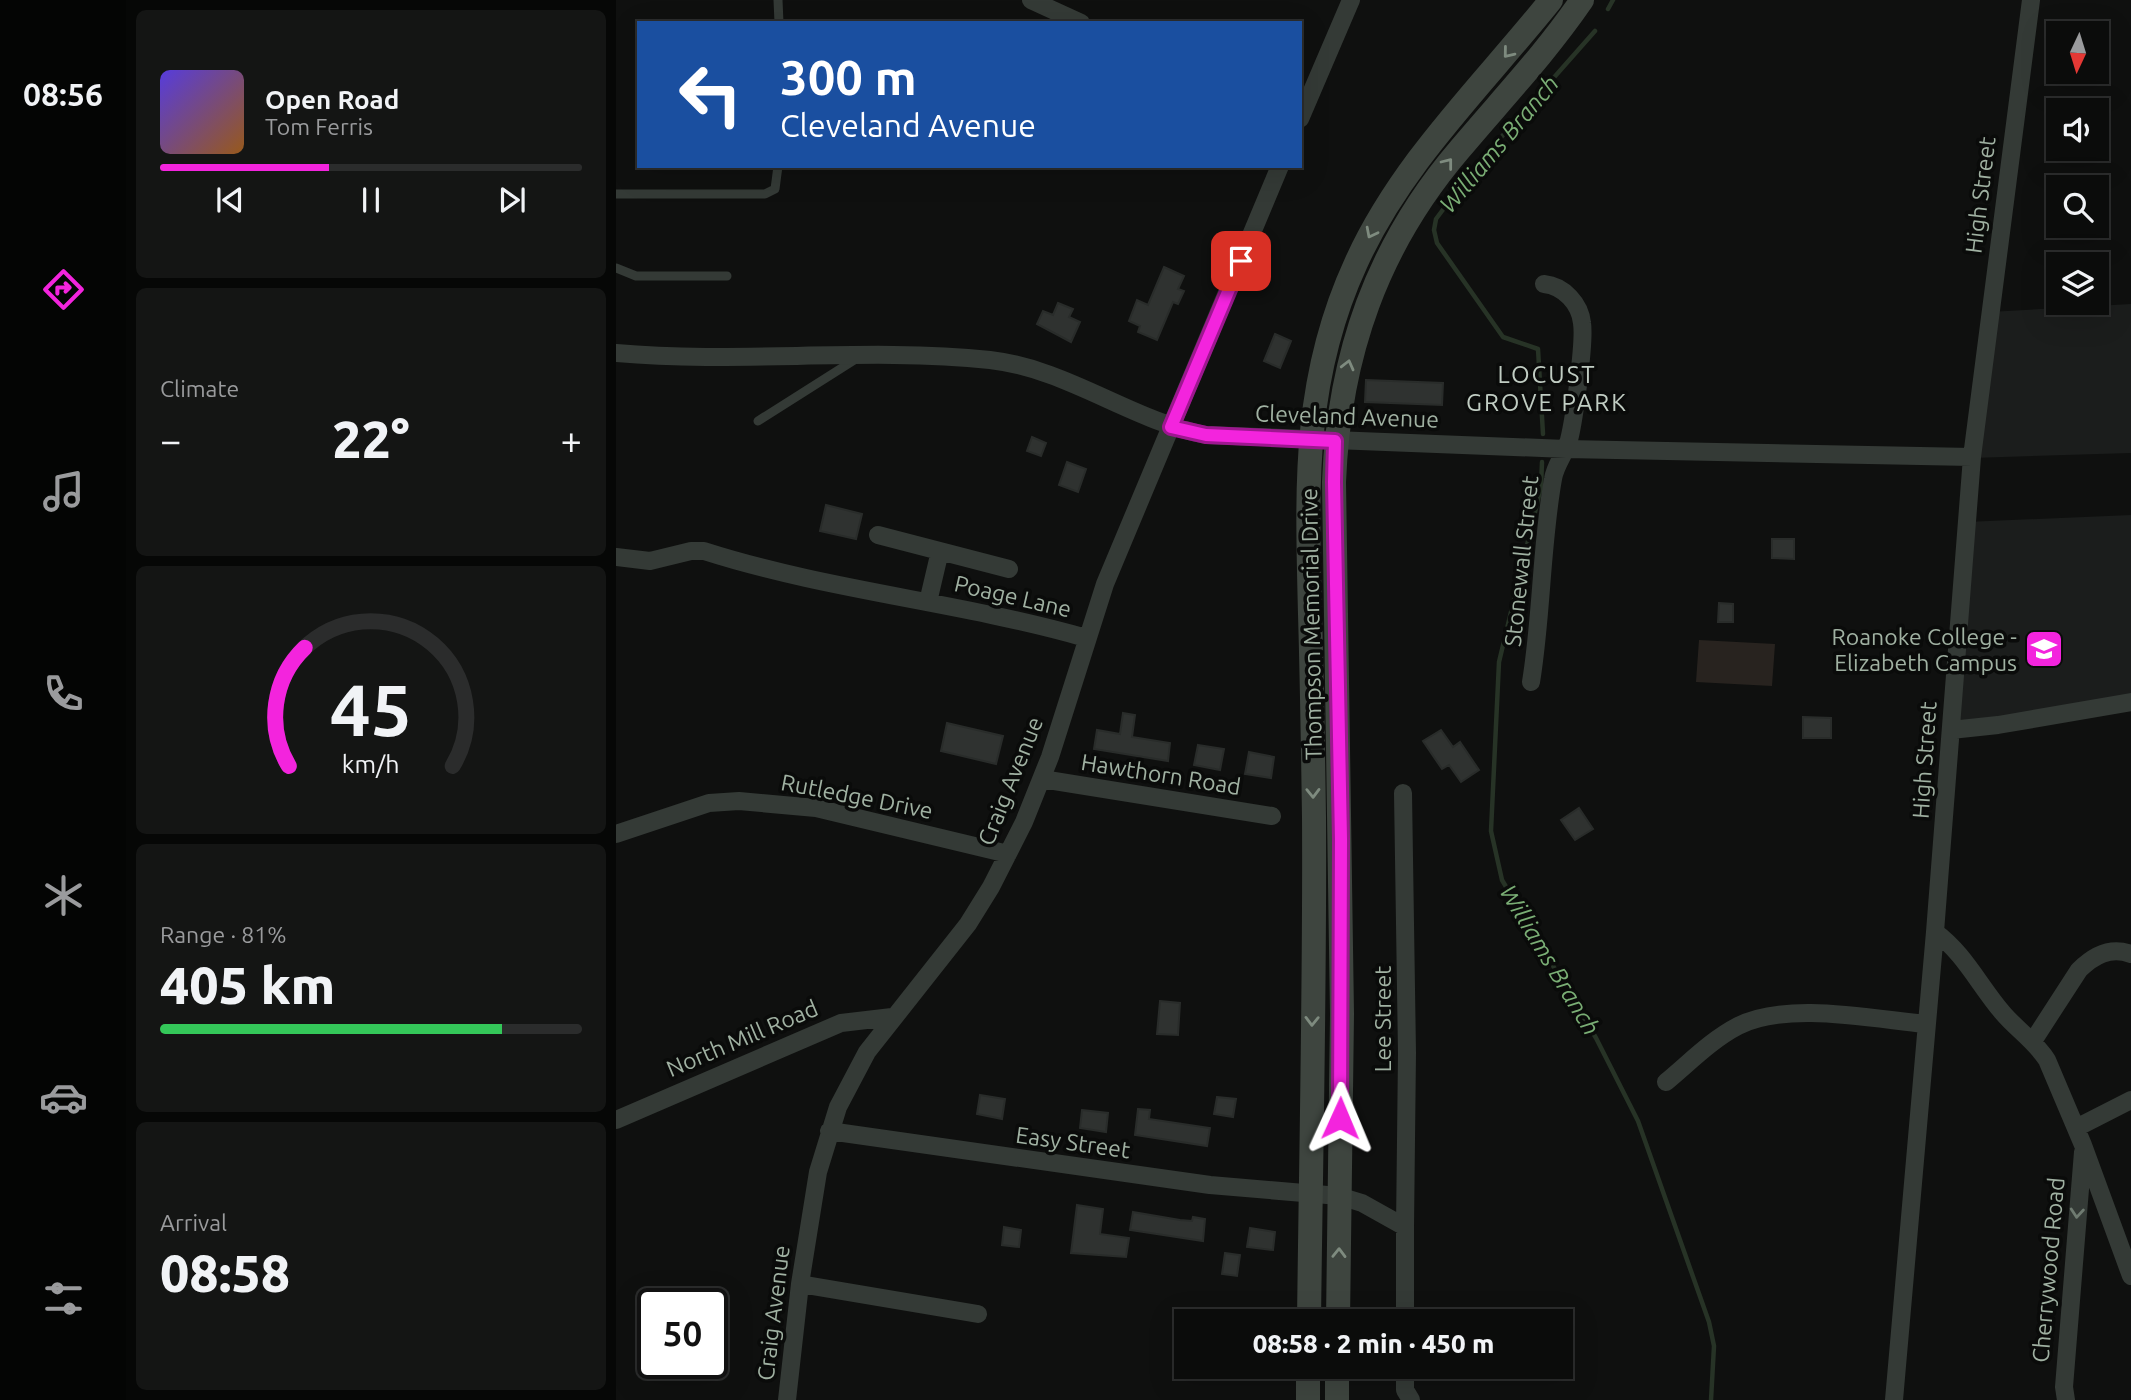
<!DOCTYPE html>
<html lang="en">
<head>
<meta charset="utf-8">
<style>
  :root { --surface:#0b0c0b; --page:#141514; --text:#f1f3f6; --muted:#9a9b9d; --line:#2b2c2c; --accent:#f324dd }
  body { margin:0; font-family:Ubuntu,sans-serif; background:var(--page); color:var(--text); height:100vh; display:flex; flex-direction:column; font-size:26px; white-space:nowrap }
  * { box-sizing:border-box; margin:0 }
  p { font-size:23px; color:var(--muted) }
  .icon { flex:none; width:38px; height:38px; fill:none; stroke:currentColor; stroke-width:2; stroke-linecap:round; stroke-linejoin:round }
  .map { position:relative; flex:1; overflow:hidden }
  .side { display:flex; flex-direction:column; gap:10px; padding:10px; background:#060706; width:490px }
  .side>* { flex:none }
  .top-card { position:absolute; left:21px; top:21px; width:665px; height:147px; border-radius:0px; box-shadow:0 7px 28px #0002,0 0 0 2px var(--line); background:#1a4fa0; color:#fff; overflow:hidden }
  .needle { width:46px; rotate:184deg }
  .controls { position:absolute; left:1430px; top:21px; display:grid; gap:14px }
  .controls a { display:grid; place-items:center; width:63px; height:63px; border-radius:0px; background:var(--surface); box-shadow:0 7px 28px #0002,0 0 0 2px var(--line); font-size:35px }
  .speed { position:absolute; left:21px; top:1288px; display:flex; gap:14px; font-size:35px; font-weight:700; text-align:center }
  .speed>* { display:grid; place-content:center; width:91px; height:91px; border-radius:50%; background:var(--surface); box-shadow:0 7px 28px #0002,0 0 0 2px var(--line); line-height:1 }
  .speed .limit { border:4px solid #111; border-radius:10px; background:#fff; color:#111 }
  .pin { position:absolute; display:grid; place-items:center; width:60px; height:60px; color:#fff; margin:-30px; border-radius:14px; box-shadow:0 4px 10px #0006 }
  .me { position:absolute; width:77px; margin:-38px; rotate:1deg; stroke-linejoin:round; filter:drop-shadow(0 0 5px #0008) }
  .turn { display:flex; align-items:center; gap:24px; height:147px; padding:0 28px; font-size:32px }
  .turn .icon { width:91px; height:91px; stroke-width:2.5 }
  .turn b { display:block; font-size:49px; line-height:60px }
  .big { font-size:52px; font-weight:800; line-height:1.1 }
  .side .widget { flex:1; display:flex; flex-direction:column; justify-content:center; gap:10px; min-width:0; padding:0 24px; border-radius:10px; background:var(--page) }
  .side .dial { align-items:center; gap:0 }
  .dial svg { height:182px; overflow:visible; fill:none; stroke:var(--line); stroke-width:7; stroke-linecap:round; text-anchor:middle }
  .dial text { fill:var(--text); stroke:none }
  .song { display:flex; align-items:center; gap:21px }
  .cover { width:84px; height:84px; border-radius:10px; background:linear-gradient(135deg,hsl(250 70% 55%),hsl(30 70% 35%)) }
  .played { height:7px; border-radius:4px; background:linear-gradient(90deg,var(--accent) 40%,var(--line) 40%) }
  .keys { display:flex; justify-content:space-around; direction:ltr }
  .heat { display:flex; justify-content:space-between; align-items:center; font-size:38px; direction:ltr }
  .charge { height:10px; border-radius:5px; background:linear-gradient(90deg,#34c759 81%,var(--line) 0) }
  .trip { position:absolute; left:558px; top:1309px; width:399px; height:70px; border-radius:0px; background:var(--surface); box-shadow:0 7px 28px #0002,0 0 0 2px var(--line); font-weight:800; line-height:70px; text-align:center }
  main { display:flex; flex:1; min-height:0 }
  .tab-bar { display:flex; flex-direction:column; width:126px; justify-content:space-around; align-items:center; background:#040504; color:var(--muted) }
  .tab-bar .icon { width:49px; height:49px }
  .tab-bar .active { color:var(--accent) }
  .tab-bar b { font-size:32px; color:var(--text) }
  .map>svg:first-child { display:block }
</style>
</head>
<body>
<main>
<nav class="tab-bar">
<b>08:56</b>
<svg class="icon active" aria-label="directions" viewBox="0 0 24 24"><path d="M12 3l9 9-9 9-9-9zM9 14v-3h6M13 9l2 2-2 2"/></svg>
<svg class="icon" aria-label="music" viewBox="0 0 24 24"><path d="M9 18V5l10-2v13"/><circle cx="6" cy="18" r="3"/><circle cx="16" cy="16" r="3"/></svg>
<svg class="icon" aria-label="phone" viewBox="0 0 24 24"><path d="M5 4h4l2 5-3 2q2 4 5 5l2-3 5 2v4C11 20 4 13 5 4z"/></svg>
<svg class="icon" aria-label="climate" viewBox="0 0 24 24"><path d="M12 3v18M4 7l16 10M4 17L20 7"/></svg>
<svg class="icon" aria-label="car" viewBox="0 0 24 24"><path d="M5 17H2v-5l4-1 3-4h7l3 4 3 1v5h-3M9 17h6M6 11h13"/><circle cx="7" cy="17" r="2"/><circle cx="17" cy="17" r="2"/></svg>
<svg class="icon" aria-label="filters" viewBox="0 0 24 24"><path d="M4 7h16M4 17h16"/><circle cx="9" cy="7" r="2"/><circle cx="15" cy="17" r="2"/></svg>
</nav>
<section class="side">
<div class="widget">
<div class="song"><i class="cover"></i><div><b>Open Road</b><p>Tom Ferris</p></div></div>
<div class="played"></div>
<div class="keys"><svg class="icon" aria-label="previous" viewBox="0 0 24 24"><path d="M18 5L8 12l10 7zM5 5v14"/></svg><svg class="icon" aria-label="pause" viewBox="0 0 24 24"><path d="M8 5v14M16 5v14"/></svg><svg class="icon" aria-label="next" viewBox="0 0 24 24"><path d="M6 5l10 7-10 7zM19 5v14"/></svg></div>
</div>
<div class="widget"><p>Climate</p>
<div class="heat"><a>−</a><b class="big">22°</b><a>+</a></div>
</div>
<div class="widget dial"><svg viewBox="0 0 100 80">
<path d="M14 69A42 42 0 1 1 86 69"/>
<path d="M14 69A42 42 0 0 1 21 17" stroke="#f324dd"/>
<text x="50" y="56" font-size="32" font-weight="700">45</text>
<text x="50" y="72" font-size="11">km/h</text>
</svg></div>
<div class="widget"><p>Range · 81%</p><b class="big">405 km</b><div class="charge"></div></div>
<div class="widget"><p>Arrival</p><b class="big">08:58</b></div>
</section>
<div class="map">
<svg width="1515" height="1400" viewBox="0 0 1515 1400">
  <rect width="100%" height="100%" fill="#0f100f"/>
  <!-- built -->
  <path fill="#1b1d1c" d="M1515 304V453L1356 458 1373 312Z
    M1515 515V702L1335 730 1350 522Z"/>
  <!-- green -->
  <path fill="#28231f" d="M1083 640 1159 644 1156 686 1080 682Z"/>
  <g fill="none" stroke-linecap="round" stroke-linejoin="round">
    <!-- stream -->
    <path stroke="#273326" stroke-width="4.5" d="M992 9 997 0
      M927 434 922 349 887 337 821 243 818 230 820 219 858 168 979 31
      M926 462 925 487 883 662 875 831 886 880 980 1038 1022 1121 1093 1322 1098 1346 1095 1400"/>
  </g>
  <!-- building -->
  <path fill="#2f3230" stroke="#292c2a" stroke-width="2" d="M548 267 568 276 562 289 568 291 562 304 557 302 541 340 522 332 524 326 513 321 521 300 532 305Z
    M442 303 457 309 453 317 464 322 455 342 421 324 427 311 437 315Z
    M659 334 675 341 664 368 648 361Z
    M750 380 827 383 826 405 749 402Z
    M416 437 430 443 425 456 411 451Z
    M451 462 470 469 462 492 443 485Z
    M210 505 246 514 240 539 204 531Z
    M1156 539H1178V559L1156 558Z
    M1103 603 1117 604V622H1102Z
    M507 713 519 715 516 737 554 743 552 761 478 749 481 730 504 734Z
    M1187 717 1215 718V738H1187Z
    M331 723 387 736 380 764 325 751Z
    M825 730 837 747 844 742 863 770 845 782 833 765 826 769 807 741Z
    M582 745 608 749 604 770 578 765Z
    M633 752 658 757 655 778 629 774Z
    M963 808 977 829 959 840 945 820Z
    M544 1001 564 1003 562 1035 541 1034Z
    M364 1095 389 1099 386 1119 361 1114Z
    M601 1097 620 1099 617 1117 598 1114Z
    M522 1109 534 1110 533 1119 594 1128 591 1146 519 1135Z
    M466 1110 492 1113 490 1132 464 1128Z
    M461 1205 487 1209 484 1234 513 1238 510 1257 455 1253Z
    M517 1212 564 1220 576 1221 577 1217 589 1219 587 1241 514 1230Z
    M388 1227 405 1230 403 1247 386 1245Z
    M634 1228 659 1232 657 1250 631 1247Z
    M609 1253 624 1255 621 1276 606 1274Z"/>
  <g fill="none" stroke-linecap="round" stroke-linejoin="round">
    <!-- service -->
    <path stroke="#343a36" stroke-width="9" d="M162 0 163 23
      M0 194H149L159 189 162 166
      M0 268 20 276H111
      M142 421 243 357"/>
    <!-- minor -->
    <path stroke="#343a36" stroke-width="18" d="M415 0 465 23
      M684 119 735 0
      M0 353C124 364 250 347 374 360 452 369 514 420 590 435L950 449 1356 457
      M262 535 393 569
      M0 557 34 561 75 551H88C213 591 344 602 470 638
      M312 602 324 551
      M915 682C926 615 925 546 937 479 939 465 949 454 953 440 958 420 969 342 966 323 964 304 948 286 928 284
      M1335 730 1382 725 1515 702
      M426 779 656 816
      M0 834 93 803 123 801 200 808 392 854
      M1319 932C1348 953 1363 985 1386 1012 1400 1029 1419 1041 1431 1060L1467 1145 1515 1276
      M1417 1041 1463 970C1477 956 1494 946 1515 954
      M1050 1082C1073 1063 1095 1040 1122 1026 1170 1001 1257 1019 1309 1024
      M0 1120 225 1023 276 1017
      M1460 1128 1515 1100
      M213 1131 594 1185 723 1196 746 1203 789 1227 791 1053 787 793
      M789 1227V1321
      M184 1284 362 1314
      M789 1367V1390L795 1400
      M171 1400 184 1284 202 1172 222 1107 251 1052 352 924 375 887 408 822 434 757 489 584 664 166
      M1278 1400 1319 932 1356 457 1415 0
      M1450 1400 1448 1387 1467 1152"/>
    <!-- secondary -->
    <path stroke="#3e453f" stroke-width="24" d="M693 1321C695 1153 699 985 698 817 697 749 696 681 694 614 691 489 686 380 740 263 785 163 867 85 935 0
      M722 1321 726 1014 718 482C723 355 761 246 844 149 886 99 929 54 966 0
      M692 1400V1367
      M721 1400V1367"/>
  </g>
  <!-- one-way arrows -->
  <defs><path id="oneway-chevron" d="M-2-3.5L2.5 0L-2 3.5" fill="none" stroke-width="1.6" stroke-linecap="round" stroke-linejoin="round" transform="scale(1.75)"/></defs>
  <g stroke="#7e8b7f">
    <use href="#oneway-chevron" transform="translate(892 53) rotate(129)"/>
    <use href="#oneway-chevron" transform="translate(832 163) rotate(-52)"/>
    <use href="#oneway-chevron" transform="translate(755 233) rotate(117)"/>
    <use href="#oneway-chevron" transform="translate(732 365) rotate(-76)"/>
    <use href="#oneway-chevron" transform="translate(697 793) rotate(89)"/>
    <use href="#oneway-chevron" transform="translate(696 1021) rotate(91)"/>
    <use href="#oneway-chevron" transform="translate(723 1253) rotate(-89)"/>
  </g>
  <use stroke="#6f7b71" href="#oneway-chevron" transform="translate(1461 1213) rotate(95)"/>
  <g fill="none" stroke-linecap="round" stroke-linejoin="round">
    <defs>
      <path id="route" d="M625 261 555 427 590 435 719 441 718 482 725 839 724 1118"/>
    </defs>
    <!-- route casing -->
    <use href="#route" stroke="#9e1790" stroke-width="18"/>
    <!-- route -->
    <use href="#route" stroke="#f324dd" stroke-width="12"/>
  </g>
  <!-- icons -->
  <defs>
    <symbol id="university-square" viewBox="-11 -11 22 22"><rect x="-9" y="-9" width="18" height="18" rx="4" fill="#f324dd" stroke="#0a0b0a"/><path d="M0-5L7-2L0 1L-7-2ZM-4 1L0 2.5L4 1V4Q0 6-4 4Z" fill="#fff"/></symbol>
  </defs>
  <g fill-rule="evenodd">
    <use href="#university-square" x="1406" y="627" width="44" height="44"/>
  </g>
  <g text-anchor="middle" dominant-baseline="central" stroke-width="7" stroke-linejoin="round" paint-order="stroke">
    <!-- street labels -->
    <g font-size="23" fill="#a0b1a2" stroke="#0a0b0a">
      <text transform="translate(1364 195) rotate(-83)">High Street</text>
      <text transform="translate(731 416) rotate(2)">Cleveland Avenue</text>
      <text transform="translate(905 561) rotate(-84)">Stonewall Street</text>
      <text transform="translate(397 596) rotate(13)">Poage Lane</text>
      <text transform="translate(695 624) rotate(-91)">Thompson Memorial Drive</text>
      <text transform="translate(1308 760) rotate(-86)">High Street</text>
      <text transform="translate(545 774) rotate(9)">Hawthorn Road</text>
      <text transform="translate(394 781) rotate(-68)">Craig Avenue</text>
      <text transform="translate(241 796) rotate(11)">Rutledge Drive</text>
      <text transform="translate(766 1019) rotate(-90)">Lee Street</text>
      <text transform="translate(126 1038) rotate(-23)">North Mill Road</text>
      <text transform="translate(457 1142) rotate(8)">Easy Street</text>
      <text transform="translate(1432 1270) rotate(-85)">Cherrywood Road</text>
      <text transform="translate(157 1313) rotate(-83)">Craig Avenue</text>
    </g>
    <!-- poi labels -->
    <g font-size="23" fill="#a0b1a2" stroke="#0a0b0a" text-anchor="end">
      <text x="1401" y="636">Roanoke College -<tspan x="1401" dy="26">Elizabeth Campus</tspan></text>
    </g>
    <!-- water labels -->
    <g font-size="24" font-style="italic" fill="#7aae75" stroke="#0a0b0a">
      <text transform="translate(883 144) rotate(-50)">Williams Branch</text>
      <text transform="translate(934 960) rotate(59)">Williams Branch</text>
    </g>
    <!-- neighbourhood labels -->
    <g font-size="24" letter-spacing="2" fill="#c1cdc3" stroke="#0a0b0a">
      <text x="931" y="374">LOCUST<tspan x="931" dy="28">GROVE PARK</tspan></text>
    </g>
  </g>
</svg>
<div class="controls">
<a><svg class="needle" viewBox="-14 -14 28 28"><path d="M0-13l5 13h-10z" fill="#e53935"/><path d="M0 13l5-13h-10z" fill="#9a9b9d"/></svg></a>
<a><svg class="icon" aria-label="sound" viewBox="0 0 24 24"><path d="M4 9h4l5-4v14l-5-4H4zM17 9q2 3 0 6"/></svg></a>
<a><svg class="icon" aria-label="search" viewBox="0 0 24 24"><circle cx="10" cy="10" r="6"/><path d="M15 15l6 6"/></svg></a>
<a><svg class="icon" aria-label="layers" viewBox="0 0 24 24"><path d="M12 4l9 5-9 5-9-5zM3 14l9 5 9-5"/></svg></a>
</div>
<div class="speed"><div class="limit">50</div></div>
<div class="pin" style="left:625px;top:261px;background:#d93025"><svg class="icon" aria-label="arrive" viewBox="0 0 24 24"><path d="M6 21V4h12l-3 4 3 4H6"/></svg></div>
<svg class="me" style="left:724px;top:1118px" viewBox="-20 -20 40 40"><path d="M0-17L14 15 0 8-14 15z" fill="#f324dd" stroke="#fff" stroke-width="4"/></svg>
<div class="trip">08:58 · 2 min · 450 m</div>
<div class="top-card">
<div class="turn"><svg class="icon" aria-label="left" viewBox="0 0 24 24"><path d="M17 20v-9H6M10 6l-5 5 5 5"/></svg><div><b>300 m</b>Cleveland Avenue</div></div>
</div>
</div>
</main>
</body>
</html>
